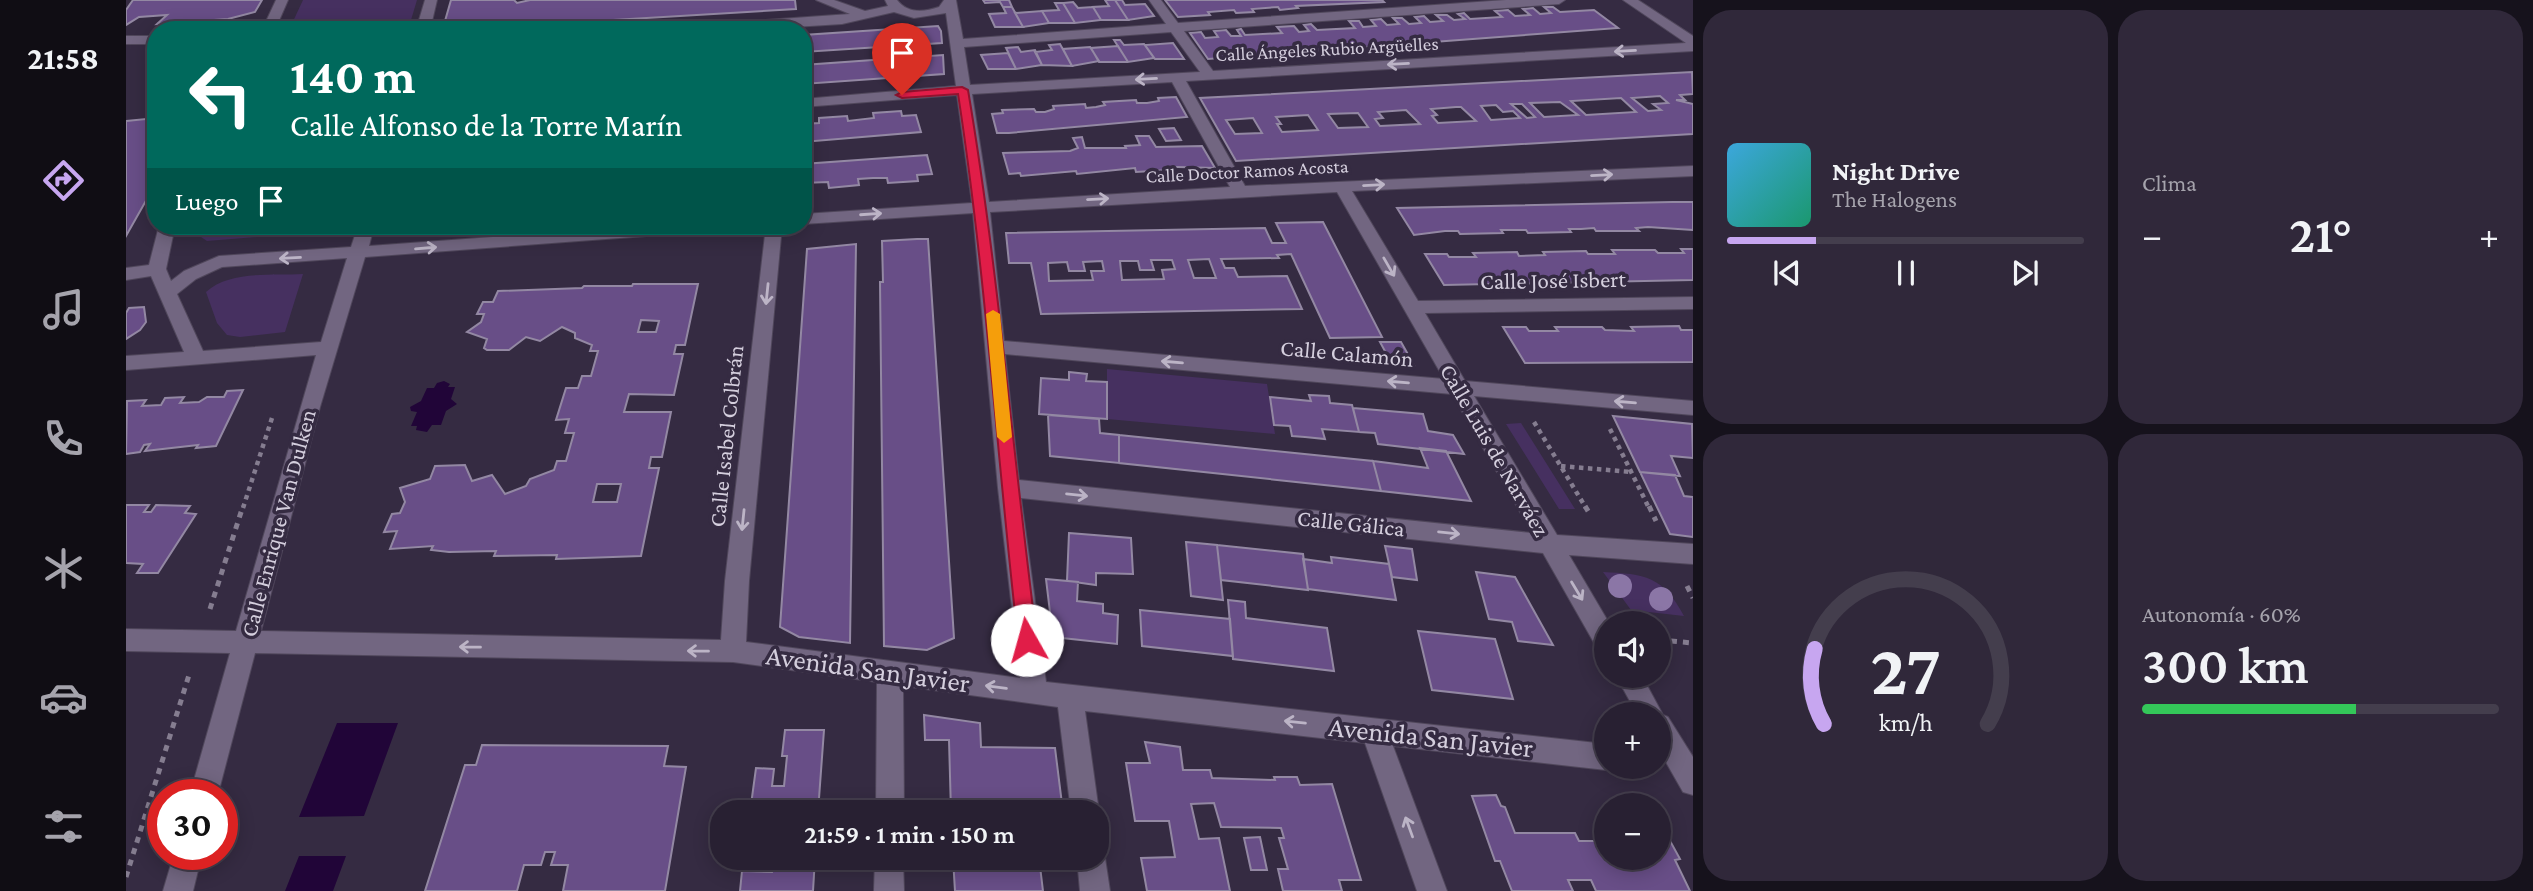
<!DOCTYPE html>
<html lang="es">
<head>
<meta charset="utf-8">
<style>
  :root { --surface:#282032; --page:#30283a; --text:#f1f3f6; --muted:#a5a3ac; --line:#443e4d; --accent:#c7a6f0 }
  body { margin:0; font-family:"Crimson Pro",serif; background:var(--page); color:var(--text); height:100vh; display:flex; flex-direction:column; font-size:26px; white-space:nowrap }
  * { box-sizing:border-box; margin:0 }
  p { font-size:23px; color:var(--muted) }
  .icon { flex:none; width:38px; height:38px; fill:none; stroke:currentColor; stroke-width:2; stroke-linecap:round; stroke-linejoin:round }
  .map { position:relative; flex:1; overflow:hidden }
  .details { display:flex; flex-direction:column; gap:10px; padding:10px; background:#16121c; width:840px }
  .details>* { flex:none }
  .hud { position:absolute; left:21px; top:21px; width:665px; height:214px; border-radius:28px; box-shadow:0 4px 18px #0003,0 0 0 2px var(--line); background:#00695c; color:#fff; overflow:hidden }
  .tools { position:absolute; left:1468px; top:611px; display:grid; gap:14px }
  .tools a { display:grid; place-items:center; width:77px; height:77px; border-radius:50%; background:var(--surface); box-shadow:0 4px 18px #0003,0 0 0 2px var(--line); font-size:35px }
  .speed { position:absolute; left:21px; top:779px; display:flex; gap:14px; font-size:35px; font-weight:700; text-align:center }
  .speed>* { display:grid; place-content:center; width:91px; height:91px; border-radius:50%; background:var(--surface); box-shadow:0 4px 18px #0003,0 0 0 2px var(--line); line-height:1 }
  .speed .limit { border:10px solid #d22; background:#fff; color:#111 }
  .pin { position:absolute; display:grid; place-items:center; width:60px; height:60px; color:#fff; margin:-72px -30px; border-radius:50% 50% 50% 0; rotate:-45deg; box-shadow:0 0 7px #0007 }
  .pin .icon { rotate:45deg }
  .me { position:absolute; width:77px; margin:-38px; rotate:353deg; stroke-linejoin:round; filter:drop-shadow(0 0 5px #0008) }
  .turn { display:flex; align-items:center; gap:24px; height:147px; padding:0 28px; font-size:32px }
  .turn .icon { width:91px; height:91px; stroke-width:2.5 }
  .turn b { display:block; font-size:49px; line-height:60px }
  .then { display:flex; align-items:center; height:66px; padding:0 28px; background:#0003; gap:14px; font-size:26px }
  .big { font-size:52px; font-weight:600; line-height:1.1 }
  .details .widget { flex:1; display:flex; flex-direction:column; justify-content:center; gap:10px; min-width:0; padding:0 24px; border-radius:28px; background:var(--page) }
  .details .dial { align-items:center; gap:0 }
  .dial svg { height:182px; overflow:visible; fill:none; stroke:var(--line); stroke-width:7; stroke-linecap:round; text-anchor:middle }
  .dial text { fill:var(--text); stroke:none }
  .song { display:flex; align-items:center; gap:21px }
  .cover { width:84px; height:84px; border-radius:10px; background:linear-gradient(135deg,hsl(200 70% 55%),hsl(160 70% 35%)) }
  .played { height:7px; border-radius:4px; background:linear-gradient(90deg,var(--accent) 25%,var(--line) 25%) }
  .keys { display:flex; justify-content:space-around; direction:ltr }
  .heat { display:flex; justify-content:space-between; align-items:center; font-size:38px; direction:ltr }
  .charge { height:10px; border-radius:5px; background:linear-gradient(90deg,#34c759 60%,var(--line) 0) }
  .details .tiles { flex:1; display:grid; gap:10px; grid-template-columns:repeat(2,1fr) }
  .trip { position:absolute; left:584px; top:800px; width:399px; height:70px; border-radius:28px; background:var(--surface); box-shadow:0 4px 18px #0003,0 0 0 2px var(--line); font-weight:600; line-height:70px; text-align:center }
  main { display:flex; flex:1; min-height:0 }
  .dock { display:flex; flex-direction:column; width:126px; justify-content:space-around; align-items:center; background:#100d14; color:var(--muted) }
  .dock .icon { width:49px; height:49px }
  .dock .active { color:var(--accent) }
  .dock b { font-size:32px; color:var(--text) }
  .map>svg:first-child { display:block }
</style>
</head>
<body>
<main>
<nav class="dock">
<b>21:58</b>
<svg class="icon active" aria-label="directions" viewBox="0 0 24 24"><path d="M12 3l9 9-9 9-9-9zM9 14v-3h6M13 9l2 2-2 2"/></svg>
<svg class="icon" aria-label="music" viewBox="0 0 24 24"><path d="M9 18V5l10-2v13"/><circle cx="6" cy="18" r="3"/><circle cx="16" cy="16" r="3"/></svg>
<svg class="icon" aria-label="phone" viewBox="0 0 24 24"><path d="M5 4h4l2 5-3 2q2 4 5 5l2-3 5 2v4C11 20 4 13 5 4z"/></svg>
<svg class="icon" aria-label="climate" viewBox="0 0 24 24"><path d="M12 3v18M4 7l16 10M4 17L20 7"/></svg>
<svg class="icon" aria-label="car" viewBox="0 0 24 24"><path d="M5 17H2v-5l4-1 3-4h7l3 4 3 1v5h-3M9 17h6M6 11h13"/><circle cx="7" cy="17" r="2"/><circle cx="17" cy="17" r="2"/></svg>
<svg class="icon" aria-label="filters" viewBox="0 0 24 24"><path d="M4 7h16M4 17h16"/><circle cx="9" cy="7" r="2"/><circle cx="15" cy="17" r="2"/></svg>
</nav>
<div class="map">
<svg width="1567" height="891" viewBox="0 0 1567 891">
  <rect width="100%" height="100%" fill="#352b42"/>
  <!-- green -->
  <path fill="#463060" d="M177 0H291L282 30H163Z
    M71 226H221L219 230 81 241 69 233Z
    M177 274 159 332 114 337 101 335 91 323 80 292C104 270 146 276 177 274Z
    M981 369 1141 384 1149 434 981 419Z
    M1395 423 1449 509H1433L1380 424Z
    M1477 572C1519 574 1537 576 1558 616L1505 610Z"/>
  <!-- water -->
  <path fill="#210538" d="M318 381 324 384 322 387H329L325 399 331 404 320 411 315 425H306L301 432 290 430 291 426H285L291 412 285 411 284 407 295 401 301 388H308L311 383Z
    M211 723H272L238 816 173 817Z
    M173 856H220L207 891H159Z"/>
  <!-- building -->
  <path fill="#684e87" stroke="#9388a3" stroke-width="2" fill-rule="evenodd" d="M7 0H136L129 12 102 19 31 24 41 15 13 17 0 25V10Z
    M325 0H388L391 3 404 0H669L670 9 337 29 319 21Z
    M857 0H883L886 7H877L874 2 859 3Z
    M979 0H989L1002 20H975L967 7 983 6Z
    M989 0H996L999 5 1019 4 1028 16 1002 20Z
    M1039 0H1256L1258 2 1170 6 1172 8 1154 10 1152 7 1126 9 1128 12 1110 13 1108 10 1082 12 1084 15 1052 17Z
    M947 2 952 8 967 7 975 20 949 23 937 3Z
    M929 3H937L949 23H923L916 11 933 10Z
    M877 7H886L897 27H869L863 14 880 13Z
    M1418 7H1427L1434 12 1468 10 1492 28 1082 59 1064 33 1075 32 1079 38 1092 37 1088 31 1100 30 1105 36H1115L1111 30 1115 29 1119 35 1156 33 1151 27 1168 26 1173 32 1183 31 1178 25 1185 24 1191 30 1229 28 1223 21H1233L1237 27 1250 26 1245 20 1255 19 1261 25 1273 24 1267 18H1276L1283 24 1295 23 1289 17 1298 16 1304 22 1317 21 1310 15H1321L1328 20 1339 19 1332 14 1338 13 1344 19 1376 17 1369 11 1382 10 1389 16 1404 15 1397 9 1407 8 1414 14 1425 13Z
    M916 11 923 23 897 27 889 13Z
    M812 26 815 31 816 43 677 52V35Z
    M988 40H994L998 45 1018 44 1028 58 1002 62Z
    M1047 43 1058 59H1029L1019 45Z
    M934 44 946 66 916 65 909 52 926 50 923 45Z
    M992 46 1002 62H973L965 48Z
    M892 47 895 52 909 50 916 65 890 69 880 48Z
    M964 47 973 61 946 66 937 49Z
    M882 53 890 69H862L855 55Z
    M817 55 818 74 677 84V65Z
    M1566 72 1567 94 1554 95 1559 100H1550L1567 104V134L1110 161 1074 98ZM1534 96 1542 103 1527 104 1535 110 1522 111 1506 98ZM1495 98 1510 112 1460 115 1445 101ZM1434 102 1452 115 1418 117 1404 103ZM1385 104H1396L1409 117 1401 118ZM1370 105 1377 112 1387 111 1394 118 1365 120 1355 106ZM1330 107H1335L1350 121 1312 123 1306 116 1311 115 1305 109ZM1280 110 1294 124 1254 126 1249 119 1257 118 1252 112ZM1232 113 1242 127 1212 128 1202 114ZM1182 115 1192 130 1156 132 1151 124H1155L1150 117ZM1127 118 1136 133 1109 134 1100 120Z
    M1050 97 1061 117 883 133H871L866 114 877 113 876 110 908 109 910 112H919L928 109 927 106 959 104 960 108 970 107 979 105 977 102 1010 100 1011 103H1021L1033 101 1032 98Z
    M775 111 776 116 790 115 795 132 677 142V124L693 123V118L721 116 722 121 748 118 747 113Z
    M30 118V183L0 236V121Z
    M1048 128 1055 140 1040 141 1033 129Z
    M1010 136H1023L1030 147 1076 146 1089 168 1052 167H1041L1042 170 1010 172 1009 168 951 174 950 171 895 176 894 173 883 174 877 153 944 151 952 148 947 138 956 137 959 148H1000L999 146 1014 145Z
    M801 155 806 174 791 175 792 181 762 183 761 178H747L732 179 733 185 703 188 702 182 677 183V164Z
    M1546 202H1567V230L1522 227 1510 228 1513 231H1470L1468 228 1455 229H1443L1445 232 1402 233 1400 230H1375L1377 233 1334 234 1332 231H1319L1288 235 1271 208Z
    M1197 222 1256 337 1204 338 1165 254 1151 255 1153 258 1095 259 1099 268H1108L1112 277 1161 276 1176 309 915 314 905 263H883L880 233 1139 228 1146 243H1160L1150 223ZM1083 259 1090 278H1068L1062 260ZM1025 260H1046L1049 269 1036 270 1038 279 996 280 994 261H1012L1014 270H1028ZM976 261 978 271H965L967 280 923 281 922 263 941 262 943 271H959L957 262Z
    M791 239H802L828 638 801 650 758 646 754 282H757L756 241Z
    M730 244 724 643 673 637 654 627 681 249Z
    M1555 249H1567V280L1318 285 1299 254H1321L1323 257H1350L1347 253 1391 252 1393 256 1419 255 1417 252 1460 251 1462 254H1489L1486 250H1529L1532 253H1558Z
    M507 284H572L559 345H550L548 354H557L548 395 503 394 498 412H545L536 457H525L523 468H533L515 556 430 559 431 555 368 556 370 551 323 552 305 550 307 546 264 549 271 531 258 532 266 514 274 513 279 502 274 488 304 479 309 466 339 465 346 481 366 475 379 494 400 486 404 479 428 470 431 461H440L448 433H439L443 419 430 420 440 388H452L456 376H465L472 351H464L466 345 449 338V333L436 327 414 341 400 337 383 350H361L358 348 361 339 341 332 355 322 358 314H351L357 302H367L372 291 456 288 458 286H506ZM515 320 533 321 530 332H512ZM471 484H495L491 502H467Z
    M18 307 20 322 14 330 0 339V313L3 308Z
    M1553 326 1555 330H1567V362L1399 363 1377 327H1400L1403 331H1432L1429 327H1476L1479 330 1508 331 1505 327Z
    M1254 342H1275L1288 365 1255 361 1251 352 1260 353Z
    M943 372 961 374 960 381 981 382V419L913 414 915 378 943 380Z
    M117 390 90 446 70 448 72 445 19 451 24 444 18 445 14 452 0 454 1 401 20 400 16 406 35 405 39 398 58 397 54 403 73 402 81 397H98L101 391Z
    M1183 395 1203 396 1204 403 1226 405 1233 432 1196 429 1199 439 1179 437 1166 436 1164 426 1148 425 1144 397 1185 401Z
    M1227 408 1297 414 1302 431 1327 435 1338 454 1252 444 1249 433 1233 432Z
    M922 415 973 419 974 433 993 435V463L924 456Z
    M1487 416 1566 424 1567 458 1545 456 1554 476 1514 472Z
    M993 435 1247 461 1255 491 993 463Z
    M1294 448 1320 451 1345 501 1255 491 1247 461 1302 468Z
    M1514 472 1549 475 1558 496 1567 497V537L1544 534Z
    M0 505H23L18 512H25L30 505 64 506 59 513 70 514 32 573H11L17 564 0 563Z
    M943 533 1005 538 1007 574 970 573V585L941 581Z
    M1060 542 1091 545 1097 600 1065 596Z
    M1091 545 1177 554 1182 590 1095 580Z
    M1259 546 1286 549 1291 580 1266 577Z
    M1205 557 1263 564 1270 600 1182 589 1177 559 1206 563Z
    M1350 572 1389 577 1427 645 1392 641 1386 622 1363 619Z
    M920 579 952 582 951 601 977 604V613L992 615 991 644 927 637Z
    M1102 600 1119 602 1120 618 1201 628 1208 671 1107 659Z
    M1014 610 1104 619 1107 656 1016 646Z
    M1292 631 1369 639 1387 699 1306 690Z
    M798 715 854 723 855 747 929 748 937 812H825L823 740H799Z
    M659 730H698L692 812H624L630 768 648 769 646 786H658L661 756H656Z
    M1019 742 1054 747 1057 770H1084L1086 778 1149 780 1148 777H1171L1174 785 1206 784 1235 880H1213L1216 891H1157L1152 869H1162L1153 838H1158L1155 828 1095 827 1088 803 1065 804 1073 839 1093 838 1104 891H1021L1015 858 1049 857 1043 821H1009L1000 763H1024Z
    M356 745 542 746 538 766 560 767 539 891H437L442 865H425L429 852H419L415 865H398L391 891H299L339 765H350Z
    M1370 795 1375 806 1379 807 1389 833H1449L1453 841H1474L1471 832 1480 833V858H1533V828H1537L1554 859 1549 860 1564 891H1470L1465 880H1442L1447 891H1386L1374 861H1369L1346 796Z
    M1134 837 1141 870H1125L1118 838Z
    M652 858H689L687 891H614L616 871 646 872 647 861H652Z
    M827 858H913L917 891H829Z"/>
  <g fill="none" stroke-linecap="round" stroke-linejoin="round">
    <defs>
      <path id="minor" d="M150 0H162L149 30H136Z
        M299 0H311L304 30H290Z
        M690 0H708L739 11 762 6 759 0H771C782 14 798 12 813 7L818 0H830L837 39 1040 24 1023 0H1035L1052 23 1380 0H1439L1433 4 1058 31 1087 71 1560 43 1497 0H1512L1567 36V51L1060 81 1119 186 1567 166V176L1226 191 1292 301 1567 297V309L1299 313 1339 381 1567 401V415L1348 396 1431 535 1567 544V564L1443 555 1483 623H1480V651L1471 648 1417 553 895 498 920 682 1480 744V766H1489L1480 770 1267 746 1321 891H1291L1239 743 959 711 973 812 971 816V812H945L932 707 777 686 778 812H750L751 682 607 662 129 653 92 794H64L104 653 0 651V629L110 631 190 355 0 370V356L58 352 25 276 0 280V268L23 265 33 226H49L40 269 45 281 58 271 93 256 225 247 232 226H248L243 246 520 226H596L588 231 239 257 194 407 135 631 595 640 599 581 640 226H656L623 581 620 642 894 678 872 488 847 213 677 224V214L846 203 831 95 677 107V99L830 86 820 13 788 18 768 12 716 24 622 30H549L555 26 724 14ZM1045 32 1074 72 844 85 838 47ZM1046 82 1104 187 863 202 846 94ZM1211 192 1318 379 878 341 864 212ZM221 258 195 342 77 351 51 294 70 279 96 267ZM879 354 1326 394 1406 533 893 480Z
        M0 36H30V44H0Z
        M1490 676H1516L1537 715 1542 717 1567 757V795L1557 792 1533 750V714H1511Z
        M971 846 975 848 979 858 984 891H954L951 858H971Z
        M48 854H76L67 891H37Z
        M749 858H777L778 891H748Z"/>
    </defs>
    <!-- minor casing -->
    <use href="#minor" stroke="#50475b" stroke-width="2"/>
    <!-- path-far1 -->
    <path stroke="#857d90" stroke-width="4.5" stroke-dasharray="4.5 4.5" stroke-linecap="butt" d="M1408 422 1460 508
      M1484 429 1523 508
      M1435 466 1505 472
      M117 508 146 418"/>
    <!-- path -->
    <path stroke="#857d90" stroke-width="5" stroke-dasharray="6 6" stroke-linecap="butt" d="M1459 506 1465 516
      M1523 506 1530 521
      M1561 586 1567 598
      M84 609 117 506
      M1533 640 1567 643
      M0 877 63 675"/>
    <!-- minor -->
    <use href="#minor" fill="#726681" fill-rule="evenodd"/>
  </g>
  <!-- trees -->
  <g fill="#8b76a6">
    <circle cx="1494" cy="586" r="12"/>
    <circle cx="1535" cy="599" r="12"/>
  </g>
  <!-- one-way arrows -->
  <defs><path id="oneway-shaft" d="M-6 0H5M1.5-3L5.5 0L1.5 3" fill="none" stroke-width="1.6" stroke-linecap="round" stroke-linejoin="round" transform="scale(1.75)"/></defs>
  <g stroke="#bcb4c6">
    <use href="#oneway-shaft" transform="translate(1499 51) rotate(177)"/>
    <use href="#oneway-shaft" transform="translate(1272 64) rotate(177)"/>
    <use href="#oneway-shaft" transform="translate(1020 79) rotate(177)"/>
    <use href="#oneway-shaft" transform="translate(1476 175) rotate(-3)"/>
    <use href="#oneway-shaft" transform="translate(1248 185) rotate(-3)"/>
    <use href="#oneway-shaft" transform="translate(972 199) rotate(-3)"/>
    <use href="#oneway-shaft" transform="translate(745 214) rotate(-4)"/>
    <use href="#oneway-shaft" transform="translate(300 248) rotate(-5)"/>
    <use href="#oneway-shaft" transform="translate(164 258) rotate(177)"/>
    <use href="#oneway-shaft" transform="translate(1263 267) rotate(60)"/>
    <use href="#oneway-shaft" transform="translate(641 294) rotate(96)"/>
    <use href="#oneway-shaft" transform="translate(1046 362) rotate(-175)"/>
    <use href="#oneway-shaft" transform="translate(1272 382) rotate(-175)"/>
    <use href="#oneway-shaft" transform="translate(1499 402) rotate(-175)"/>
    <use href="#oneway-shaft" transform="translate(951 495) rotate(6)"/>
    <use href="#oneway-shaft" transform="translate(617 520) rotate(96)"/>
    <use href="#oneway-shaft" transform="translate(1323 533) rotate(6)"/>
    <use href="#oneway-shaft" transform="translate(1451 591) rotate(59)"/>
    <use href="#oneway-shaft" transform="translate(344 647) rotate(-179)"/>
    <use href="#oneway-shaft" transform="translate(572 651) rotate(-179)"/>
    <use href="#oneway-shaft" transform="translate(870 687) rotate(-173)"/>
    <use href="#oneway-shaft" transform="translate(1169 722) rotate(-174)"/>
    <use href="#oneway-shaft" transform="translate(1283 827) rotate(-110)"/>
  </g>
  <!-- route -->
  <path fill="#e11d48" stroke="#92132f" stroke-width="2" d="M836 87 842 90C873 273 887 457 911 640L908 646 901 649 895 646 892 640C871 458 860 275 832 94L776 98 770 95 776 92Z"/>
  <!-- slow -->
  <path fill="#f59e0b" d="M867 310 874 314 886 437 878 443 871 437 860 314Z"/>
  <g text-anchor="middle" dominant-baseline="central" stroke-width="7" stroke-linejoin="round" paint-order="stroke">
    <!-- far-street labels -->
    <g font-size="19" fill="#d4cedd" stroke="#352b42">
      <text transform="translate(1201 49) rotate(-3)">Calle Ángeles Rubio Argüelles</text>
      <text transform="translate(1121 171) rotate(-3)">Calle Doctor Ramos Acosta</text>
    </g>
    <!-- street labels -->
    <g font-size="23" fill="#d4cedd" stroke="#352b42">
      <text transform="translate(1427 280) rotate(-1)">Calle José Isbert</text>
      <text transform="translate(1221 353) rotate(5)">Calle Calamón</text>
      <text transform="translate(600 436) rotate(-84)">Calle Isabel Colbrán</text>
      <text transform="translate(1369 450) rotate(60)">Calle Luis de Narváez</text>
      <text transform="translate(152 523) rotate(-75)">Calle Enrique Van Dulken</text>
      <text transform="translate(1225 523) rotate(6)">Calle Gálica</text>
    </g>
    <!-- near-street labels -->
    <g font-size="28" fill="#d4cedd" stroke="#352b42">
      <text transform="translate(742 669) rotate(8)">Avenida San Javier</text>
      <text transform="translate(1305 737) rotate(6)">Avenida San Javier</text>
    </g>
  </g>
</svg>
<div class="tools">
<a><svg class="icon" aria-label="sound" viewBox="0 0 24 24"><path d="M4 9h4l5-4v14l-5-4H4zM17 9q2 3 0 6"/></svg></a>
<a>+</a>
<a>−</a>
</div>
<div class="speed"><div class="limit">30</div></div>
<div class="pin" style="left:776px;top:95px;background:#d93025"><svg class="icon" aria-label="arrive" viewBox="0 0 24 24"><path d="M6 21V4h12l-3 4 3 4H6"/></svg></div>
<svg class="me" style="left:901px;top:640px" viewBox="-20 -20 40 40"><circle r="19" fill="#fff"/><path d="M0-13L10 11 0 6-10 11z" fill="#e11d48"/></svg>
<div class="trip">21:59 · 1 min · 150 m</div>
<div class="hud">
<div class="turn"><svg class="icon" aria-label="left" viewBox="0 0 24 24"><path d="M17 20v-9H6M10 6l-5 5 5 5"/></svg><div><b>140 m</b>Calle Alfonso de la Torre Marín</div></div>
<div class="then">Luego<svg class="icon" aria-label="arrive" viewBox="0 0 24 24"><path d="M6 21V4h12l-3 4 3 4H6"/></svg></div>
</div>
</div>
<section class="details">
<div class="tiles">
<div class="widget">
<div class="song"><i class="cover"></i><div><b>Night Drive</b><p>The Halogens</p></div></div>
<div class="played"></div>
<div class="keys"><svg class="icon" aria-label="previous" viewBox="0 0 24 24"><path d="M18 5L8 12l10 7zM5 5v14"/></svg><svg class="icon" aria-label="pause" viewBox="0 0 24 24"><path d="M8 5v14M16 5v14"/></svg><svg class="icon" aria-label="next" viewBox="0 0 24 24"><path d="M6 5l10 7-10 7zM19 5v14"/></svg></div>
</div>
<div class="widget"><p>Clima</p>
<div class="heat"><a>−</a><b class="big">21°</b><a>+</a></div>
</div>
<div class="widget dial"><svg viewBox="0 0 100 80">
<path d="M14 69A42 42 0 1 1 86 69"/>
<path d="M14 69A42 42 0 0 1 10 36" stroke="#c7a6f0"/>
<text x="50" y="56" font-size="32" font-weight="700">27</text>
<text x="50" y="72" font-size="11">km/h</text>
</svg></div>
<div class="widget"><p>Autonomía · 60%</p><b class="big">300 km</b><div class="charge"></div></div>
</div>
</section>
</main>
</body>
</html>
